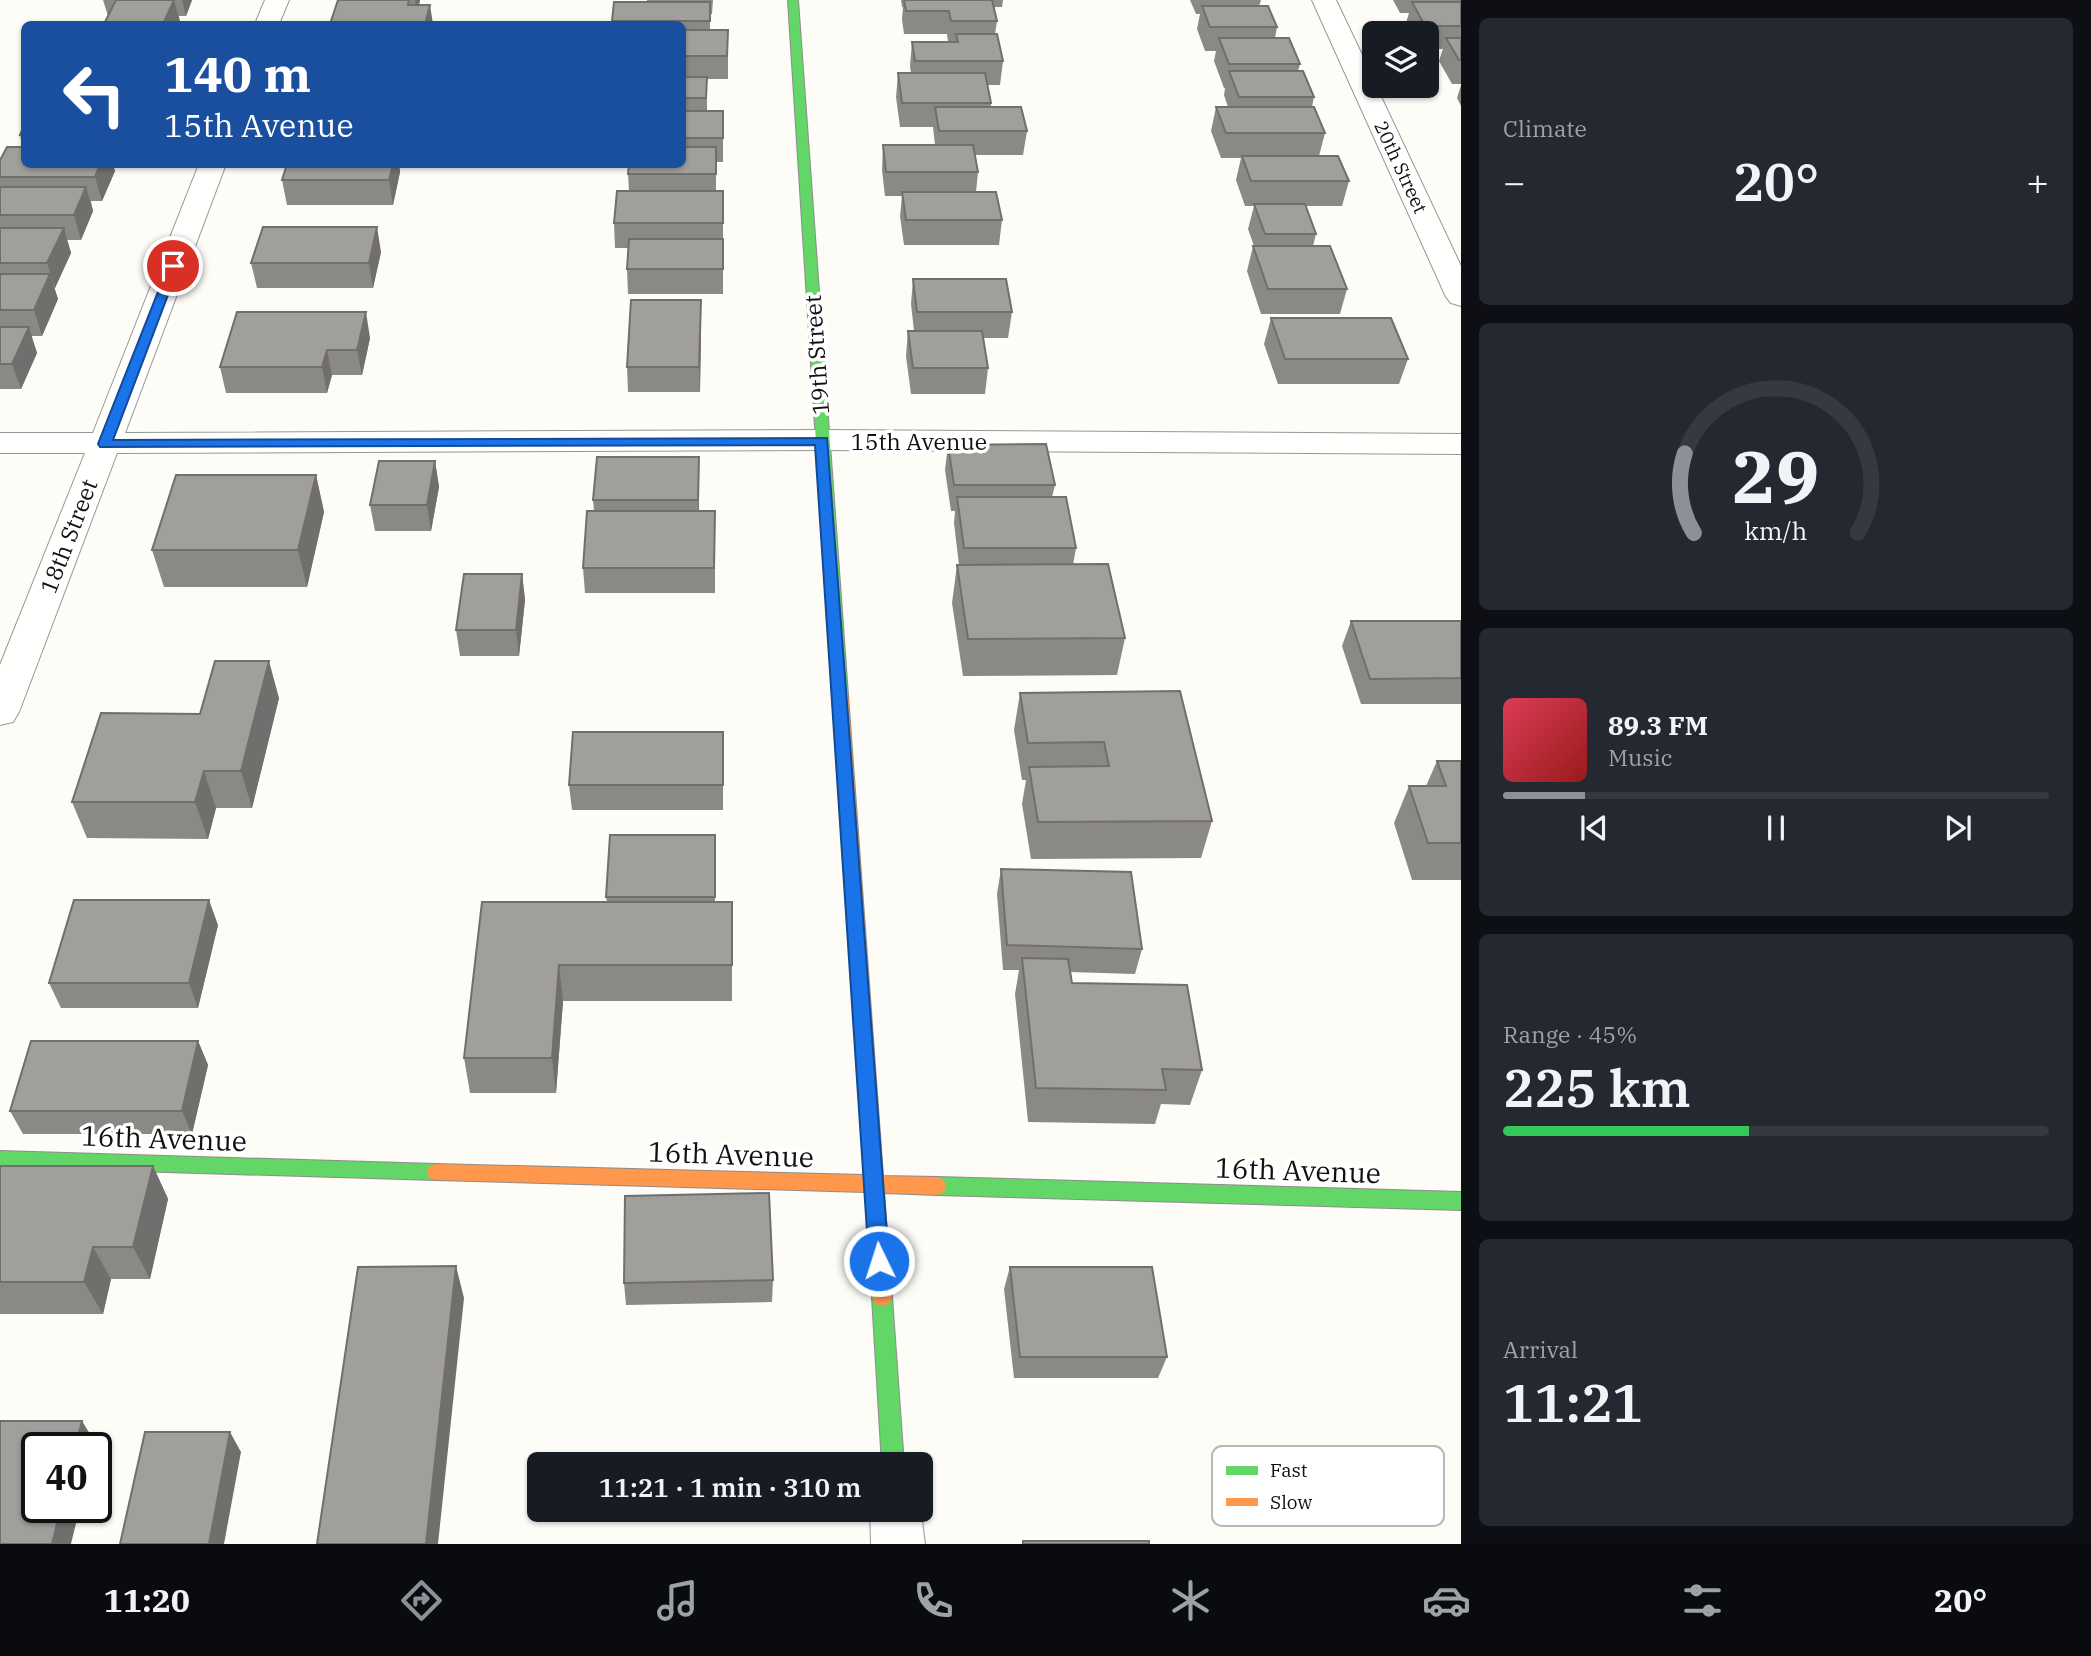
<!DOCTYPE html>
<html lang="en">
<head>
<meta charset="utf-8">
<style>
  :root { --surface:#171b24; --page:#242831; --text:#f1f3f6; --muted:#9ea1a6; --line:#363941; --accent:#8c9099 }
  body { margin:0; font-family:"IBM Plex Serif",serif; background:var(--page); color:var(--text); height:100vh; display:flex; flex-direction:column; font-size:26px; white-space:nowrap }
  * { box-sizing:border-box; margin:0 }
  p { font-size:23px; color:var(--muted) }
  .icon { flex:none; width:38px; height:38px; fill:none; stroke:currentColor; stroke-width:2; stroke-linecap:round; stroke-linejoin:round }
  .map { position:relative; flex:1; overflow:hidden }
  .sheet { display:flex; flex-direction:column; gap:18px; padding:18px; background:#0d0f14; width:630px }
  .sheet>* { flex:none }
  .banner { position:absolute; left:21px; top:21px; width:665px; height:147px; border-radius:10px; box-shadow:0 2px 5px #0004; background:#1a4fa0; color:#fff; overflow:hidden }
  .controls { position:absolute; left:1362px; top:21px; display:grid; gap:14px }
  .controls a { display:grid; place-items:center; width:77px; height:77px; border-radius:10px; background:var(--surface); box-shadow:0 2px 5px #0004; font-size:35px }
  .speed { position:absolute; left:21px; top:1432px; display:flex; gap:14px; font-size:35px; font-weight:700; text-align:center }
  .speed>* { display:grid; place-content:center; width:91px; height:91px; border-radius:50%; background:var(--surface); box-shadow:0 2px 5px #0004; line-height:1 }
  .speed .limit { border:4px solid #111; border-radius:10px; background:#fff; color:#111 }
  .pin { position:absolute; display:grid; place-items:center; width:60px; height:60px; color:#fff; margin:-30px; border:4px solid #fff; border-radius:50%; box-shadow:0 2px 7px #0007 }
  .me { position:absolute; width:77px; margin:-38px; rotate:356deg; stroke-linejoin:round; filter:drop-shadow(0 0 5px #0008) }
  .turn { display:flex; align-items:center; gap:24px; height:147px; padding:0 28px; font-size:32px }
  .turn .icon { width:91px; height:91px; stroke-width:2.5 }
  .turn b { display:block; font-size:49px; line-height:60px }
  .big { font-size:52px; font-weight:600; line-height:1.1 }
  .sheet .widget { flex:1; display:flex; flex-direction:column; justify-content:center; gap:10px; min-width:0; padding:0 24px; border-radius:10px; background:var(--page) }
  .sheet .dial { align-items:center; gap:0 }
  .dial svg { height:182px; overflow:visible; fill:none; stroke:var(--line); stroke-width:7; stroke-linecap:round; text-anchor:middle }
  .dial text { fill:var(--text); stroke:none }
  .song { display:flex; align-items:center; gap:21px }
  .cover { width:84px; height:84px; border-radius:10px; background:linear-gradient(135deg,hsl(350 70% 55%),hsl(0 70% 35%)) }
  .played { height:7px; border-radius:4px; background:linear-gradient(90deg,var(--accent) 15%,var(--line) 15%) }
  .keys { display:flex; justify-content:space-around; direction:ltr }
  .heat { display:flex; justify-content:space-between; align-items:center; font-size:38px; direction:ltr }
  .charge { height:10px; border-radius:5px; background:linear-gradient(90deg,#34c759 45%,var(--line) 0) }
  .trip { position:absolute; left:527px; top:1452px; width:406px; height:70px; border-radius:10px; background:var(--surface); box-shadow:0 2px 5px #0004; font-weight:600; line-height:70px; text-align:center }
  .tab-bar { display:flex; height:112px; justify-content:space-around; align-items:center; background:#090b0e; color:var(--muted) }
  .tab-bar .icon { width:49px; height:49px }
  .tab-bar .selected { color:var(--accent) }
  .tab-bar b { font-size:32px; color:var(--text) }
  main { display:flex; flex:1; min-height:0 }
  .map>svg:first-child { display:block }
</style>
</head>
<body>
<main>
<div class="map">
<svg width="1461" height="1544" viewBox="0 0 1461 1544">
  <rect width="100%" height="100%" fill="#fdfcf7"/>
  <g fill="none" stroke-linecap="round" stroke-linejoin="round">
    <defs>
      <path id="street" d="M265 0H289L279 24H255Z
        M1312 0H1336L1374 80V86H1376L1461 266V306L1451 303 1446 297Z
        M199 164H226L125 433 822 430 1461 434V454L822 450 117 453 19 712 13 722 0 725V665L85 453H0V433H93Z
        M920 1506 925 1544H871L870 1510H920Z"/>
      <path id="fast" d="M788 0H798L848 695 840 700 832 695Z
        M0 1151 436 1164 443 1166 445 1172 443 1178 436 1180 0 1167Z
        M937 1177 1461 1192V1210L937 1195 930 1192 928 1186 930 1180Z
        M882 1288 889 1290 892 1297 904 1465H882L872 1297 875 1290Z"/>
      <path id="slow" d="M840 690 848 695 883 1176 937 1177 944 1180 946 1186 944 1192 937 1195 884 1193 892 1297 889 1304 882 1306 875 1304 872 1297 865 1192 436 1180 429 1178 427 1172 429 1166 436 1164 864 1175 832 695Z"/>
    </defs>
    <!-- street casing -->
    <use href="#street" stroke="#979795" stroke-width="2"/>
    <!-- fast casing -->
    <use href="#fast" stroke="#8e8d8b" stroke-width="2"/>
    <!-- slow casing -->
    <use href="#slow" stroke="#8e8d8b" stroke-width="2"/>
    <!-- street -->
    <use href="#street" fill="#fffffe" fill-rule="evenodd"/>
    <!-- fast -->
    <use href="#fast" fill="#63d668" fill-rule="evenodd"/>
    <!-- slow -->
    <use href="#slow" fill="#ff974d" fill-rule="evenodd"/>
  </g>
  <!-- wall -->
  <path fill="#8a8986" d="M103 0H192L186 16H179L180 22 179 24H104L108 16Z
    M338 0H420L419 5Z
    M647 0H713L712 14H710V30H728V79H707V111H723V162H716V191H723V294H628L627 269 629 248H615L614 223 629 191 628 174 682 164V24H612V21L647 2Z
    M901 0H1003L1002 7H994L997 21 995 34 1003 61 1000 85H987L991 103V107L1027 131 1023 155H975L978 172 976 192 1002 220 999 245H904L900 216 902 196H885L882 170 883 145H935L933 127H900L896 97 898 73H911L910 66 912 42H948L947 34H904L902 19 903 7H902Z
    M1190 0H1261L1259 6 1277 27 1275 38 1300 64 1298 71 1314 97 1312 107 1325 133 1319 156 1349 181 1342 206H1305L1316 234 1313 246 1347 289 1340 314H1261L1247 271 1253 246H1254L1248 229 1254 206H1245L1236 180 1241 158H1221L1211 131 1216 107H1228L1224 95 1225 88H1224L1214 61 1216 51H1205L1197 29 1200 14H1196Z
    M1393 0H1461V84H1452L1439 61 1443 49H1426V33H1410L1405 26 1409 13H1400Z
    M1461 85V106L1457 98Z
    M24 125V164L115 171 102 201H91L93 211 81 240H67L71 253 55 288H54L58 299 42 336H31L37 353 21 389H0V160L23 147 20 135Z
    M393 164H399L400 172 393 205H287L282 180Z
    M381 252 373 288H257L251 263Z
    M913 279 1012 312 1008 338H983L988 368 985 394H911L906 356 908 331H914L911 304Z
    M1271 318 1408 359 1399 384H1278L1264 344Z
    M701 325 700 392H628L627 367Z
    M370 338 362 375H332L327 393H226L220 367Z
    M948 445 1055 485 1052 497 1076 548 1073 565 1125 638 1117 675 963 676 952 603 957 565H959L954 523 955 511H951L945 470Z
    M435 461 439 487 431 531H375L370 505Z
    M316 475 324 512 307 587H164L152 550Z
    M699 483V511H715V593H585L583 568 594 511 593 500Z
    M522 574 525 600 519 656H460L456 630Z
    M1351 621H1461V704H1361L1342 646Z
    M1180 691 1212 821 1201 858 1031 859 1022 804 1026 780H1022L1014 730 1020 693Z
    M279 698 252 808H216L208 839 87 838 72 802 200 714Z
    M723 732V810H572L569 785Z
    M1437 761H1461V880H1412L1394 823 1409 786H1426Z
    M715 835V902H732V1001H563L556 1093H470L464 1058 607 902 606 897Z
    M1001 869 1142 949 1135 974 1070 972 1072 983 1202 1070 1190 1105 1161 1104 1155 1124 1028 1122 1015 994 1019 970H1003L997 894Z
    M218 925 198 1008H61L49 983Z
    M198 1041 208 1065 192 1134H23L10 1111Z
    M0 1166H153L168 1199 150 1279H111L103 1314H0Z
    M1010 1267 1167 1357 1158 1378H1014L1004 1289Z
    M773 1280 772 1302 626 1305 624 1283Z"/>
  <!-- shaded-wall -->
  <path fill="#716f6d" d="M174 0 180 22 179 24H163Z
    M182 0H192L186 16Z
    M415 0H420L417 12Z
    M430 5 433 24H425Z
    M100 164H113L115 171 102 201 95 177Z
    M393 164H399L400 172 393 205 389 180Z
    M86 187 93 211 81 240 74 215Z
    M377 227 381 252 373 288 369 263Z
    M64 228 71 253 55 288 47 263Z
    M50 274 58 299 42 336 34 310Z
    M701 300V325L700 392 699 367Z
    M366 312 370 338 362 375 357 350Z
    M29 327 37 353 21 389 12 364Z
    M327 350 332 375 327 393 322 367Z
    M699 457V526L698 500Z
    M435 461 439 487 431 531 427 505Z
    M316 475 324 512 307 587 298 550Z
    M522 574 525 600 519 656 516 630Z
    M269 661 279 698 252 808 241 771Z
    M204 771 216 808 208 839 195 802Z
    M209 900 218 925 198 1008 189 983Z
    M559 965 563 1001 556 1093 552 1058Z
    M198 1041 208 1065 192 1134 182 1111Z
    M153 1166 168 1199 150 1279 133 1247Z
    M93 1247 111 1279 103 1314 84 1282Z
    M456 1266 464 1298 438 1544H426Z
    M82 1421 95 1442 94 1447H75Z
    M230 1432 241 1452 224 1544H209Z
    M61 1507H80L71 1544H52Z"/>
  <!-- building -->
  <path fill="#a19f9c" stroke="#716f6d" stroke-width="2" d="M116 0H174L163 24H104Z
    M338 0H409L408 5H430L425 24H330Z
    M904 0H992L997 21H951L949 11H906Z
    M614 2H710V21H612Z
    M1412 2H1461V26H1425Z
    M1202 6H1268L1277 27H1210Z
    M682 30H728L727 56H682Z
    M956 34H997L1003 61H915L912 42H958Z
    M1219 38H1289L1300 64H1229Z
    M1446 38H1461V60H1459Z
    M1229 71H1303L1314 97H1239Z
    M898 73H985L991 103H902Z
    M682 77H707L706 98H682Z
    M935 107H1021L1027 131H939Z
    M1216 107H1314L1325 133H1226Z
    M682 111H723V138H682Z
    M24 125V135H20Z
    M883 145H973L978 172H886Z
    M7 147H24V164H100L95 177H0V160Z
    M682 147H716V174H628L629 164H682Z
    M1242 156H1338L1349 181H1251Z
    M287 164H393L389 180H282Z
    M0 187H86L74 215H0Z
    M617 191H723V223H614Z
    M902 192H996L1002 220H906Z
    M1254 204H1305L1316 234H1265Z
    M263 227H377L369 263H251Z
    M0 228H64L47 263H0Z
    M629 239H723V269H627Z
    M1253 246H1330L1347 289H1268Z
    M0 274H50L34 310H0Z
    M913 279H1006L1012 312H917Z
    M631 300H701L699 367H627Z
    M237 312H366L357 350H327L322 367H220Z
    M1271 318H1391L1408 359H1285Z
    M0 327H29L12 364H0Z
    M908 331H982L988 368H913Z
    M1046 444 1055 485H954L948 445Z
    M597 457H699L698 500H593Z
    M379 461H435L427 505H370Z
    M176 475H316L298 550H152Z
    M957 497H1066L1076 548H964Z
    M587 511H715L714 568H583Z
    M1108 564 1125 638 968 639 957 565Z
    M464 574H522L516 630H456Z
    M1351 621H1461V678L1370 679Z
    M215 661H269L241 771H204L195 802H72L101 713 200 714Z
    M1180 691 1212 821 1038 822 1029 767 1109 766 1104 742 1028 743 1020 693Z
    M573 732H723V785H569Z
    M1437 761H1461V843H1428L1409 786H1446Z
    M610 835H715V897H606Z
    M1001 869 1131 872 1142 949 1007 945Z
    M74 900H209L189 983H49Z
    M482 902H732V965H559L552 1058H464Z
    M1022 958 1068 959 1072 983 1187 985 1202 1070 1162 1069 1166 1090 1036 1088Z
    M31 1041H198L182 1111H10Z
    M0 1166H153L133 1247H93L84 1282H0Z
    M769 1193 773 1280 624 1283 625 1196Z
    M456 1266 426 1544H317L358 1267Z
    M1010 1267H1152L1167 1357H1020Z
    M0 1421H82L75 1447H37V1507H61L52 1544H0Z
    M145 1432H230L209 1544H120Z
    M1023 1541H1149V1544H1023Z"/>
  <!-- route -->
  <path fill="#1a73e8" stroke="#114b97" stroke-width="2" d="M169 264 179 266 113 440 827 438 889 1261 886 1267 879 1270 872 1267 869 1261 815 445 100 447 98 444Z"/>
  <g text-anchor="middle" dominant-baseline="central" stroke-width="7" stroke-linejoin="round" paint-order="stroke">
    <!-- far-street labels -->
    <g font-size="19" fill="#111" stroke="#fff">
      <text transform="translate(1401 167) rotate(65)">20th Street</text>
    </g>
    <!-- street labels -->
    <g font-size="23" fill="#111" stroke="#fff">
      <text transform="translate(816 355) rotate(-94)">19th Street</text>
      <text x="919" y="441">15th Avenue</text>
      <text transform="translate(68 536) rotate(-69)">18th Street</text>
    </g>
    <!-- near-street labels -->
    <g font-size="28" fill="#111" stroke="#fff">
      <text transform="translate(164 1138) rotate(2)">16th Avenue</text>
      <text transform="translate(731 1154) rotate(2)">16th Avenue</text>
      <text transform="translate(1298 1170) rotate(2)">16th Avenue</text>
    </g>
  </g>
  <!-- legend -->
  <rect x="1212" y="1446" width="232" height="80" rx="10" fill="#fff" stroke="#b8b8b8" stroke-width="2"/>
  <rect x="1226" y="1466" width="32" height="9" fill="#63d668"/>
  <rect x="1226" y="1498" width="32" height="8" fill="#ff974d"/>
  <g font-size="19" fill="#111">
    <text x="1270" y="1477">Fast</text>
    <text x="1270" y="1509">Slow</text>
  </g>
</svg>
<div class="controls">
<a><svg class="icon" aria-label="layers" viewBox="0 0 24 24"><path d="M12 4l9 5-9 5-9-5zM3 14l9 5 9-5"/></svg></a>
</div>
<div class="speed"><div class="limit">40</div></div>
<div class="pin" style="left:173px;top:266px;background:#d93025"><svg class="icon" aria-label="arrive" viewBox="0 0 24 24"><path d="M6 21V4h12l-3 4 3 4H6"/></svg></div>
<svg class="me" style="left:879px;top:1261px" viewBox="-20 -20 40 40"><circle r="17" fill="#1a73e8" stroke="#fff" stroke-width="3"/><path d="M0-11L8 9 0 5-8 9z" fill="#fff"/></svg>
<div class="trip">11:21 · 1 min · 310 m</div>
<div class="banner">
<div class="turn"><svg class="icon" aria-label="left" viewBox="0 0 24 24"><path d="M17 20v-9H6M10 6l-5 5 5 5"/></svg><div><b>140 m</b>15th Avenue</div></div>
</div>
</div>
<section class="sheet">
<div class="widget"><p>Climate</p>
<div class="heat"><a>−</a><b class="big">20°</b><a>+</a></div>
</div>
<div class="widget dial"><svg viewBox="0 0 100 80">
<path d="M14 69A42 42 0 1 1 86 69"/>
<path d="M14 69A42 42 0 0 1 10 34" stroke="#8c9099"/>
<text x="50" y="56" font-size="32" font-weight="700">29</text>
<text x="50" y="72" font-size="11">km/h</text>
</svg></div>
<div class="widget">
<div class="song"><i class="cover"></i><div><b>89.3 FM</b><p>Music</p></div></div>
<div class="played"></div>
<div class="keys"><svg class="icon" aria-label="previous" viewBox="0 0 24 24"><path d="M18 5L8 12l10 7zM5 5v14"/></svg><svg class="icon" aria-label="pause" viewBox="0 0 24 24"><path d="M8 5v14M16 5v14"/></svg><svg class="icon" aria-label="next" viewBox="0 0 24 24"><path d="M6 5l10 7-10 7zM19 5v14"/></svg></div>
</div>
<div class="widget"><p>Range · 45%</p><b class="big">225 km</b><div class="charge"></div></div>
<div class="widget"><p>Arrival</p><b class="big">11:21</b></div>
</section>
</main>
<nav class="tab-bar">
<b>11:20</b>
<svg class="icon selected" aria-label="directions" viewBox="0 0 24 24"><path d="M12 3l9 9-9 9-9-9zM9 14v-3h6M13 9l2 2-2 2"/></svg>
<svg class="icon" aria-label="music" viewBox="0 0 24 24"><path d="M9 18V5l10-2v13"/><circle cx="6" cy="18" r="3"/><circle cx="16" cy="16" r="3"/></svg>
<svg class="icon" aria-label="phone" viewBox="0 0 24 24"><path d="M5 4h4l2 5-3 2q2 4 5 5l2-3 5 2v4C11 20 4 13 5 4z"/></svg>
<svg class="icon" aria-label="climate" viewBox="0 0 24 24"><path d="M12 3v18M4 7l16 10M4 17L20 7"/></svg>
<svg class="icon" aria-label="car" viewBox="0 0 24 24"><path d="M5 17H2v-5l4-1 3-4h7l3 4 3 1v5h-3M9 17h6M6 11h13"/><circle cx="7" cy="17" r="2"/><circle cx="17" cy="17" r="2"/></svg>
<svg class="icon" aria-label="filters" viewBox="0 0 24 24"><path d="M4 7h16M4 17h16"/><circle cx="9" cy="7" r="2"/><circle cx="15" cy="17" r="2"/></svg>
<b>20°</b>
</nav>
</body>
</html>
